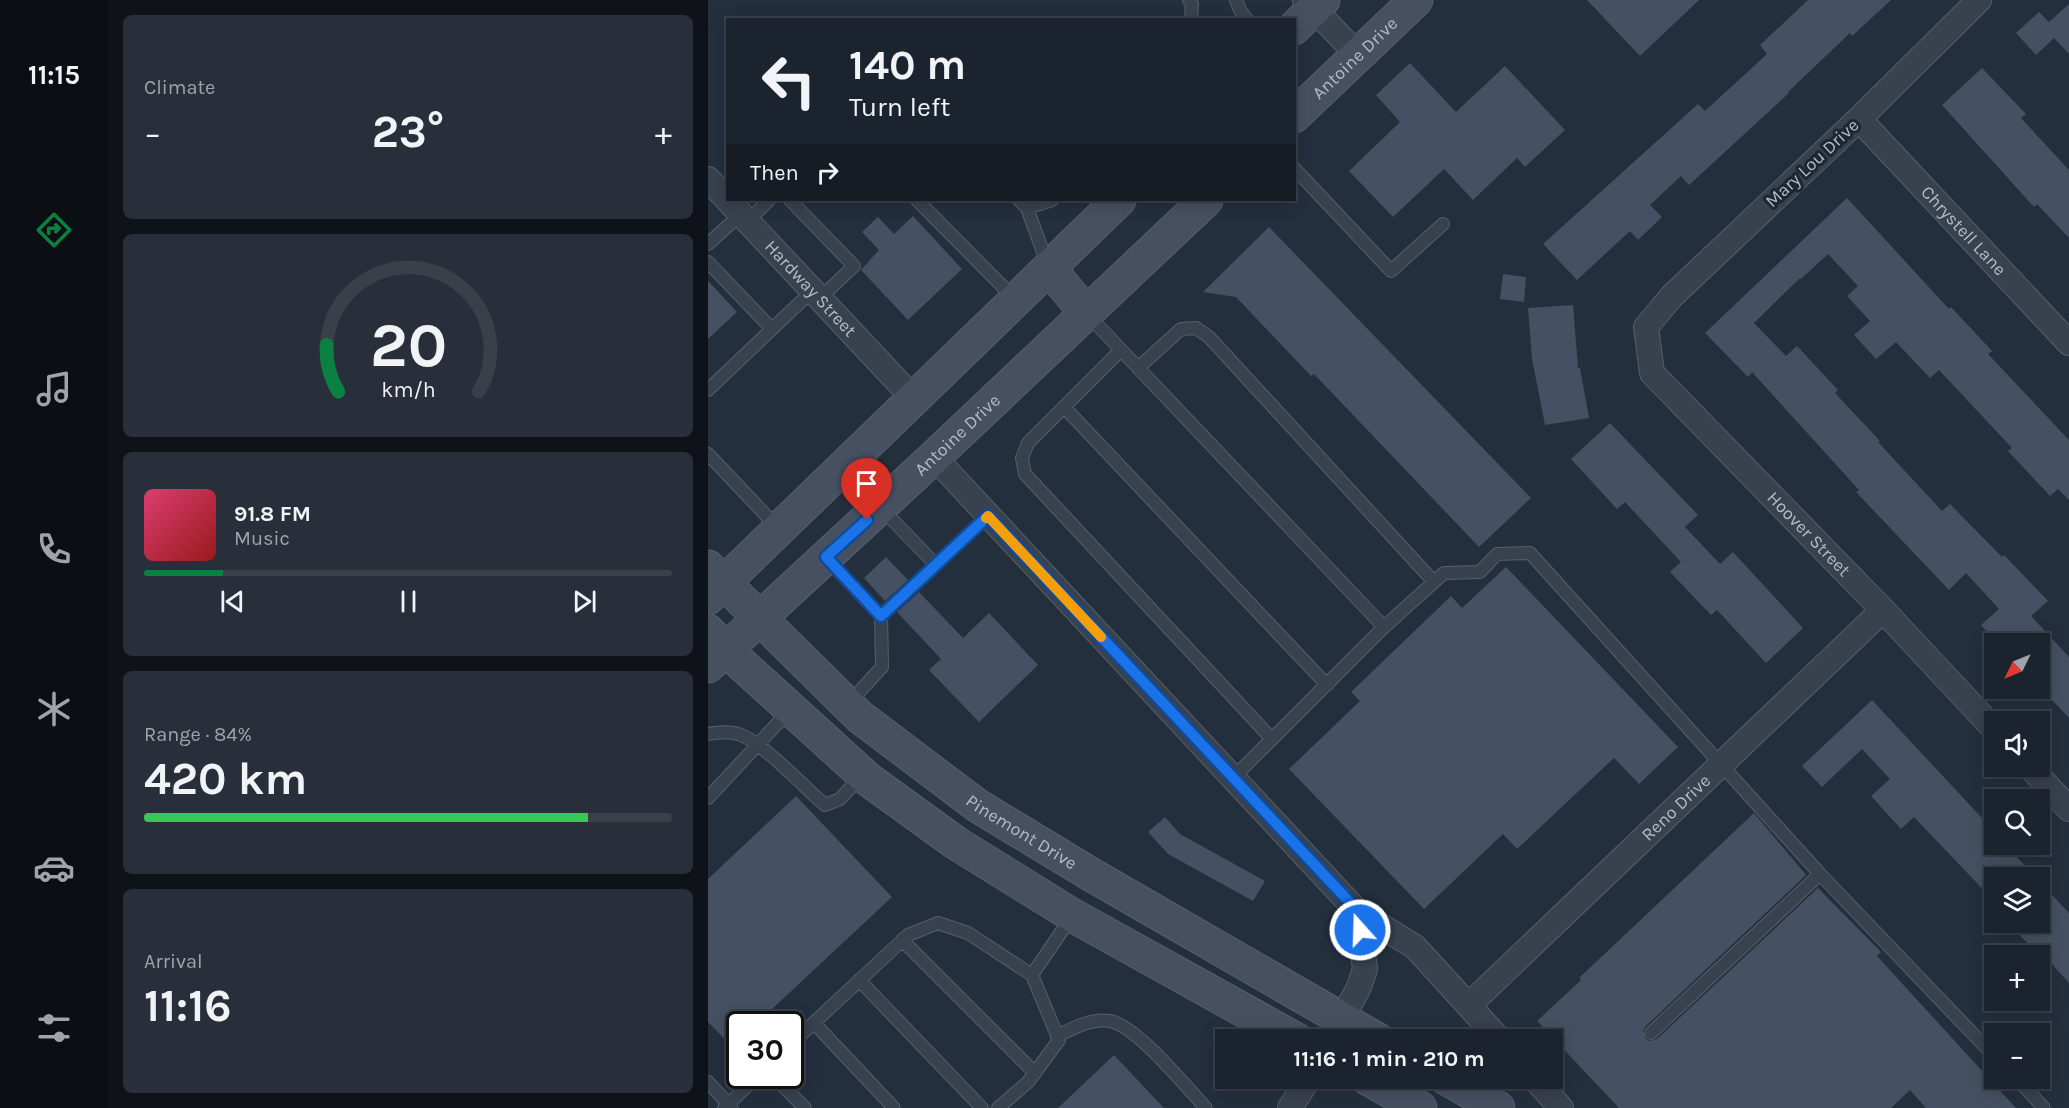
<!DOCTYPE html>
<html lang="en">
<head>
<meta charset="utf-8">
<style>
  :root { --surface:#1b232e; --page:#282f3a; --text:#f1f3f6; --muted:#a0a4aa; --line:#39404a; --accent:#0b8043 }
  body { margin:0; font-family:Karla,sans-serif; background:var(--page); color:var(--text); height:100vh; display:flex; flex-direction:column; font-size:22px; white-space:nowrap }
  * { box-sizing:border-box; margin:0 }
  p { font-size:20px; color:var(--muted) }
  .icon { flex:none; width:33px; height:33px; fill:none; stroke:currentColor; stroke-width:2; stroke-linecap:round; stroke-linejoin:round }
  .map { position:relative; flex:1; overflow:hidden }
  .side { display:flex; flex-direction:column; gap:15px; padding:15px; background:#0f1319; width:600px }
  .side>* { flex:none }
  .banner { position:absolute; left:18px; top:18px; width:570px; height:183px; border-radius:0px; box-shadow:0 3px 15px #0003,0 0 0 2px var(--line); background:#1b232e; color:var(--text); overflow:hidden }
  .needle { width:39px; rotate:227deg }
  .tools { position:absolute; left:1276px; top:633px; display:grid; gap:12px }
  .tools a { display:grid; place-items:center; width:66px; height:66px; border-radius:0px; background:var(--surface); box-shadow:0 3px 15px #0003,0 0 0 2px var(--line); font-size:30px }
  .speed { position:absolute; left:18px; top:1011px; display:flex; gap:12px; font-size:30px; font-weight:700; text-align:center }
  .speed>* { display:grid; place-content:center; width:78px; height:78px; border-radius:50%; background:var(--surface); box-shadow:0 3px 15px #0003,0 0 0 2px var(--line); line-height:1 }
  .speed .limit { border:3px solid #111; border-radius:9px; background:#fff; color:#111 }
  .pin { position:absolute; display:grid; place-items:center; width:51px; height:51px; color:#fff; margin:-62px -26px; border-radius:50% 50% 50% 0; rotate:-45deg; box-shadow:0 0 6px #0007 }
  .pin .icon { rotate:45deg }
  .me { position:absolute; width:66px; margin:-33px; rotate:340deg; stroke-linejoin:round; filter:drop-shadow(0 0 4px #0008) }
  .turn { display:flex; align-items:center; gap:21px; height:126px; padding:0 24px; font-size:27px }
  .turn .icon { width:78px; height:78px; stroke-width:2.5 }
  .turn b { display:block; font-size:42px; line-height:51px }
  .then { display:flex; align-items:center; height:57px; padding:0 24px; background:#0003; gap:12px; font-size:22px }
  .big { font-size:45px; font-weight:700; line-height:1.1 }
  .side .tile { flex:1; display:flex; flex-direction:column; justify-content:center; gap:9px; min-width:0; padding:0 21px; border-radius:9px; background:var(--page) }
  .side .dial { align-items:center; gap:0 }
  .dial svg { height:156px; overflow:visible; fill:none; stroke:var(--line); stroke-width:7; stroke-linecap:round; text-anchor:middle }
  .dial text { fill:var(--text); stroke:none }
  .song { display:flex; align-items:center; gap:18px }
  .cover { width:72px; height:72px; border-radius:9px; background:linear-gradient(135deg,hsl(340 70% 55%),hsl(0 70% 35%)) }
  .played { height:6px; border-radius:3px; background:linear-gradient(90deg,var(--accent) 15%,var(--line) 15%) }
  .keys { display:flex; justify-content:space-around; direction:ltr }
  .heat { display:flex; justify-content:space-between; align-items:center; font-size:33px; direction:ltr }
  .charge { height:9px; border-radius:4px; background:linear-gradient(90deg,#34c759 84%,var(--line) 0) }
  .trip { position:absolute; left:507px; top:1029px; width:348px; height:60px; border-radius:0px; background:var(--surface); box-shadow:0 3px 15px #0003,0 0 0 2px var(--line); font-weight:700; line-height:60px; text-align:center }
  main { display:flex; flex:1; min-height:0 }
  .dock { display:flex; flex-direction:column; width:108px; justify-content:space-around; align-items:center; background:#0b0e12; color:var(--muted) }
  .dock .icon { width:42px; height:42px }
  .dock .current { color:var(--accent) }
  .dock b { font-size:27px; color:var(--text) }
  .map>svg:first-child { display:block }
</style>
</head>
<body>
<main>
<nav class="dock">
<b>11:15</b>
<svg class="icon current" aria-label="directions" viewBox="0 0 24 24"><path d="M12 3l9 9-9 9-9-9zM9 14v-3h6M13 9l2 2-2 2"/></svg>
<svg class="icon" aria-label="music" viewBox="0 0 24 24"><path d="M9 18V5l10-2v13"/><circle cx="6" cy="18" r="3"/><circle cx="16" cy="16" r="3"/></svg>
<svg class="icon" aria-label="phone" viewBox="0 0 24 24"><path d="M5 4h4l2 5-3 2q2 4 5 5l2-3 5 2v4C11 20 4 13 5 4z"/></svg>
<svg class="icon" aria-label="climate" viewBox="0 0 24 24"><path d="M12 3v18M4 7l16 10M4 17L20 7"/></svg>
<svg class="icon" aria-label="car" viewBox="0 0 24 24"><path d="M5 17H2v-5l4-1 3-4h7l3 4 3 1v5h-3M9 17h6M6 11h13"/><circle cx="7" cy="17" r="2"/><circle cx="17" cy="17" r="2"/></svg>
<svg class="icon" aria-label="filters" viewBox="0 0 24 24"><path d="M4 7h16M4 17h16"/><circle cx="9" cy="7" r="2"/><circle cx="15" cy="17" r="2"/></svg>
</nav>
<section class="side">
<div class="tile"><p>Climate</p>
<div class="heat"><a>−</a><b class="big">23°</b><a>+</a></div>
</div>
<div class="tile dial"><svg viewBox="0 0 100 80">
<path d="M14 69A42 42 0 1 1 86 69"/>
<path d="M14 69A42 42 0 0 1 8 45" stroke="#0b8043"/>
<text x="50" y="56" font-size="32" font-weight="700">20</text>
<text x="50" y="72" font-size="11">km/h</text>
</svg></div>
<div class="tile">
<div class="song"><i class="cover"></i><div><b>91.8 FM</b><p>Music</p></div></div>
<div class="played"></div>
<div class="keys"><svg class="icon" aria-label="previous" viewBox="0 0 24 24"><path d="M18 5L8 12l10 7zM5 5v14"/></svg><svg class="icon" aria-label="pause" viewBox="0 0 24 24"><path d="M8 5v14M16 5v14"/></svg><svg class="icon" aria-label="next" viewBox="0 0 24 24"><path d="M6 5l10 7-10 7zM19 5v14"/></svg></div>
</div>
<div class="tile"><p>Range · 84%</p><b class="big">420 km</b><div class="charge"></div></div>
<div class="tile"><p>Arrival</p><b class="big">11:16</b></div>
</section>
<div class="map">
<svg width="1361" height="1108" viewBox="0 0 1361 1108">
  <rect width="100%" height="100%" fill="#242f3e"/>
  <!-- building -->
  <path fill="#455162" d="M879 0H991L932 56Z
    M1100 0H1183L1144 36 1142 33 1080 92 1081 93 981 185 973 176 942 205 954 217 930 240 922 231 869 280 835 244 990 104 997 111 1059 54 1052 45Z
    M1361 4V54L1346 38 1328 55 1308 33 1331 12 1341 22Z
    M702 63 748 112 797 66 857 130 817 167 809 158 765 200 736 169 685 217 641 171 692 122 668 95Z
    M1274 68 1318 114 1313 118 1361 170V238L1329 204 1326 207 1234 105Z
    M1139 198 1241 309 1243 307 1284 351 1280 354 1361 440V500L1350 489 1342 496 1300 451 1304 448 1231 370 1222 378 1188 342 1168 359 1146 335 1162 321 1139 296 1150 286 1120 254 1093 279 1092 278 1046 323 1078 356 1089 346 1130 390 1127 393 1172 441 1170 442 1234 511 1242 504 1294 557 1296 555 1340 601 1323 616 1361 657V718L1332 687V644H1290L1273 625 1291 609 1258 573 1241 590 1148 492 1151 490 1044 372 1040 377 997 333Z
    M205 216 254 269 200 320 153 270 171 250 154 232 170 217 186 234Z
    M561 227 823 498 771 547 606 374 603 376 528 297 495 292Z
    M795 274 818 277 816 302 792 299Z
    M0 281 29 312 0 339Z
    M865 305 870 368H872L881 418 837 425 824 359 820 308Z
    M902 423 990 515 977 527 1012 564 1025 552 1095 628 1058 663 1009 610 1003 615 962 572 973 562 917 502 909 509 863 459Z
    M178 557 200 580 177 601 156 578Z
    M798 567 970 747 931 784 906 758 809 849 795 834 716 909 581 769 652 701 643 692 743 596 754 608Z
    M211 592 255 638 281 613 330 665 271 722 221 670 233 659 189 612Z
    M1164 700 1287 832V844H1297L1328 878H1287V902L1206 817 1193 829 1163 796 1182 779 1154 749 1114 787 1094 766Z
    M88 796 184 897 48 1024H32V1055L0 1022V879Z
    M1046 813 1098 875 937 1027 935 1031 937 1038 941 1041 949 1039 1110 888 1173 952 1169 956 1308 1108H1218L1202 1090 1183 1108H911L829 1021 873 980 871 978Z
    M457 817 472 834 557 881 545 901 460 854 440 832Z
    M1332 882 1361 913V983L1342 962 1332 972V956L1299 922H1332Z
    M406 1055 456 1108H350Z"/>
  <g fill="none" stroke-linecap="round" stroke-linejoin="round">
    <defs>
      <path id="lane" d="M481 0 484 4 483 20
        M528 0 532 10 539 20
        M586 168 683 271 735 224
        M82 200 146 266 112 298
        M209 200 307 299
        M311 200 319 208 340 266
        M319 208 344 200
        M40 221 61 200
        M0 244 33 214
        M0 262 64 329
        M379 314 676 627 524 779
        M413 350 320 443 314 458 317 474 564 739
        M430 368 473 329 488 328 501 337 726 582
        M0 390 105 290
        M356 407 619 685
        M0 454 70 528
        M172 507 228 565
        M118 558 173 616
        M676 627 736 573 772 572 789 554 822 553 1112 874 1287 1057
        M140 704 174 667 173 616 280 516
        M0 734C10 732 23 731 33 735 55 743 97 788 117 805L132 799 154 775
        M0 798 83 709
        M194 940 327 1073
        M151 980 274 1108
        M106 1023 186 1108
        M943 1033 1112 874
        M349 1036C365 1028 384 1018 402 1021 429 1026 478 1087 498 1108
        M82 1045 200 935 230 923 260 933 324 975
        M65 1076 97 1108
        M1308 1078 1336 1108
        M0 1082 24 1108
        M16 1108 50 1076
        M290 1108 320 1082 351 1040 324 975 364 916"/>
      <g id="street">
        <path d="M597 0 650 55"/>
        <path id="s1" d="M1271 0 1151 119 964 296 938 327 944 373 1175 610 1287 730"/>
        <path id="s2" d="M1151 119 1361 343"/>
        <path id="s3" d="M0 179 206 399"/>
        <path d="M226 457 649 911 657 969 651 987 623 1040"/>
        <path d="M1321 766 1361 809"/>
        <path d="M649 911 707 947 792 1040"/>
        <path id="s4" d="M761 1005 1175 610"/>
        <path d="M826 1078 853 1108"/>
        <path d="M582 1108 601 1078"/>
      </g>
      <g id="secondary">
        <path d="M586 28 615 0"/>
        <path id="s5" d="M586 116 708 0"/>
        <path d="M341 268 378 313"/>
        <path id="s6" d="M0 567 152 717 270 806 384 875 670 1040"/>
        <path d="M0 598 411 200"/>
        <path d="M0 631 18 650 161 780 248 843 364 915 589 1040"/>
        <path id="s7" d="M0 666 226 457 498 200"/>
        <path d="M659 1078 712 1108"/>
        <path d="M738 1078 790 1108"/>
      </g>
    </defs>
    <!-- lane casing -->
    <use href="#lane" stroke="#565f6c" stroke-width="14"/>
    <!-- street casing -->
    <use href="#street" stroke="#565f6c" stroke-width="26"/>
    <!-- secondary casing -->
    <use href="#secondary" stroke="#565f6c" stroke-width="35"/>
    <!-- lane -->
    <use href="#lane" stroke="#38414e" stroke-width="12"/>
    <!-- street -->
    <use href="#street" stroke="#38414e" stroke-width="24"/>
    <!-- secondary -->
    <use href="#secondary" stroke="#465061" stroke-width="33"/>
  </g>
  <g fill="none" stroke-linecap="round" stroke-linejoin="round">
    <defs>
      <path id="route" d="M159 520 118 557 173 616 280 516 649 910 652 930"/>
    </defs>
    <!-- route casing -->
    <use href="#route" stroke="#114b97" stroke-width="15"/>
    <!-- route -->
    <use href="#route" stroke="#1a73e8" stroke-width="10"/>
    <!-- slow -->
    <path stroke="#f59e0b" stroke-width="10" d="M278 518 280 516 393 637"/>
  </g>
  <g text-anchor="middle" dominant-baseline="central" stroke-width="6" stroke-linejoin="round" paint-order="stroke">
    <!-- street labels -->
    <g font-size="18" fill="#b4bcc9" stroke="#1d2633">
      <text stroke="none"><textPath href="#s5" startOffset="84">Antoine Drive</textPath></text>
      <text transform="translate(1104 163) rotate(-43)">Mary Lou Drive</text>
      <text stroke="none"><textPath href="#s2" startOffset="153">Chrystell Lane</textPath></text>
      <text stroke="none"><textPath href="#s3" startOffset="150">Hardway Street</textPath></text>
      <text stroke="none"><textPath href="#s7" startOffset="340">Antoine Drive</textPath></text>
      <text stroke="none"><textPath href="#s1" startOffset="738">Hoover Street</textPath></text>
      <text stroke="none"><textPath href="#s4" startOffset="286">Reno Drive</textPath></text>
      <text stroke="none"><textPath href="#s6" startOffset="412">Pinemont Drive</textPath></text>
    </g>
  </g>
</svg>
<div class="tools">
<a><svg class="needle" viewBox="-14 -14 28 28"><path d="M0-13l5 13h-10z" fill="#e53935"/><path d="M0 13l5-13h-10z" fill="#a0a4aa"/></svg></a>
<a><svg class="icon" aria-label="sound" viewBox="0 0 24 24"><path d="M4 9h4l5-4v14l-5-4H4zM17 9q2 3 0 6"/></svg></a>
<a><svg class="icon" aria-label="search" viewBox="0 0 24 24"><circle cx="10" cy="10" r="6"/><path d="M15 15l6 6"/></svg></a>
<a><svg class="icon" aria-label="layers" viewBox="0 0 24 24"><path d="M12 4l9 5-9 5-9-5zM3 14l9 5 9-5"/></svg></a>
<a>+</a>
<a>−</a>
</div>
<div class="speed"><div class="limit">30</div></div>
<div class="pin" style="left:159px;top:520px;background:#d93025"><svg class="icon" aria-label="arrive" viewBox="0 0 24 24"><path d="M6 21V4h12l-3 4 3 4H6"/></svg></div>
<svg class="me" style="left:652px;top:930px" viewBox="-20 -20 40 40"><circle r="17" fill="#1a73e8" stroke="#fff" stroke-width="3"/><path d="M0-11L8 9 0 5-8 9z" fill="#fff"/></svg>
<div class="trip">11:16 · 1 min · 210 m</div>
<div class="banner">
<div class="turn"><svg class="icon" aria-label="left" viewBox="0 0 24 24"><path d="M17 20v-9H6M10 6l-5 5 5 5"/></svg><div><b>140 m</b>Turn left</div></div>
<div class="then">Then<svg class="icon" aria-label="right" viewBox="0 0 24 24"><path d="M7 20v-9h11M14 6l5 5-5 5"/></svg></div>
</div>
</div>
</main>
</body>
</html>
